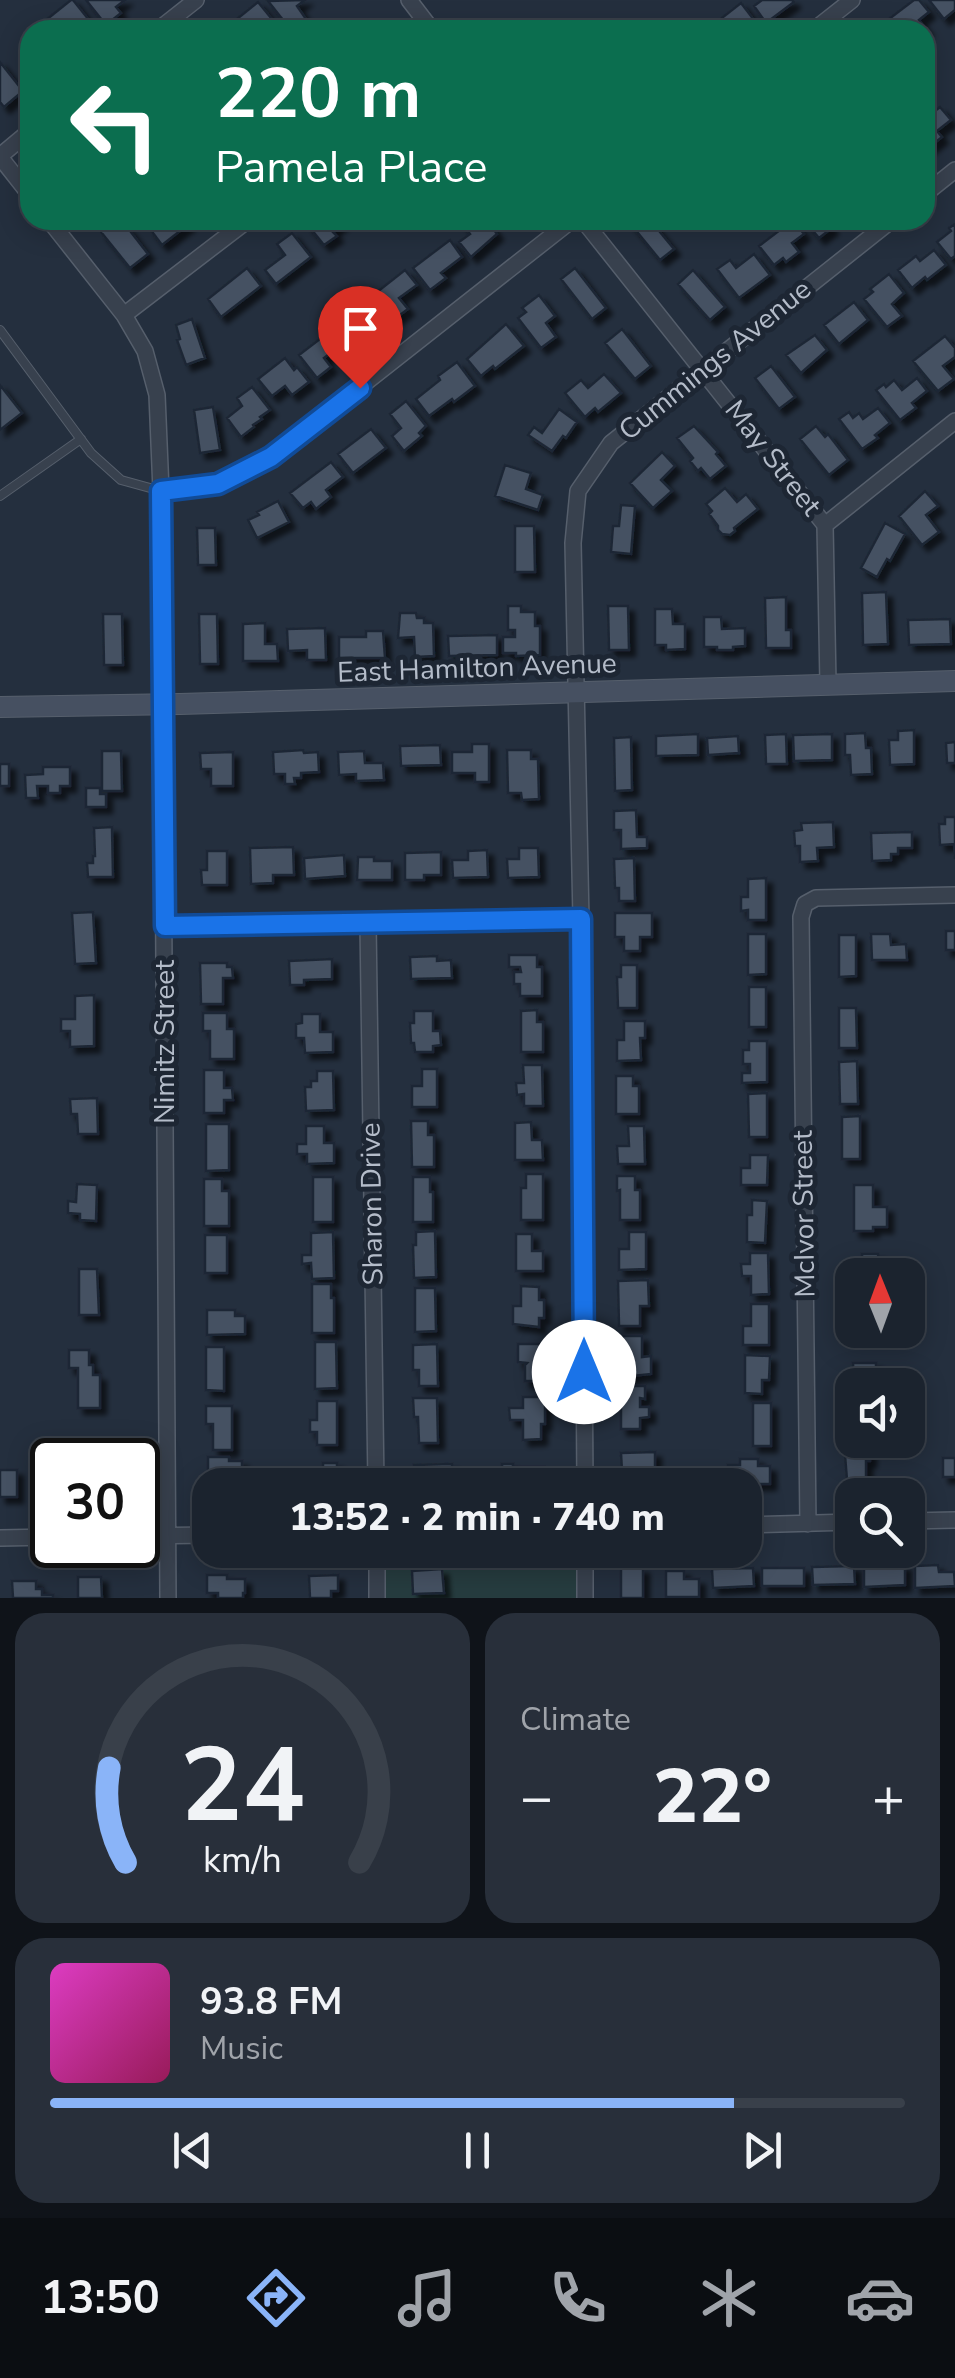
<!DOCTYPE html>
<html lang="en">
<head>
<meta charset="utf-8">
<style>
  :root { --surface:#1b232e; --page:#282f3a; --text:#f1f3f6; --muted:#a0a4aa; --line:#39404a; --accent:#8ab4f8 }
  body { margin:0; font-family:"Nunito Sans",sans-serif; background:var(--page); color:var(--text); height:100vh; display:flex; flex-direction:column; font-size:38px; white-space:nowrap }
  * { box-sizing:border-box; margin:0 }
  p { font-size:32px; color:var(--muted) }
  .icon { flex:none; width:55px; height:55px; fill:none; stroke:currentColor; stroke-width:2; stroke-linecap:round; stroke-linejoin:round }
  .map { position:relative; height:1598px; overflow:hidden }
  .sheet { display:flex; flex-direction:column; gap:15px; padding:15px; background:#0f1319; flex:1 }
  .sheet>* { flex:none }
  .guide { position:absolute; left:20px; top:20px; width:915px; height:210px; border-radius:30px; box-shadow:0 5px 25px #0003,0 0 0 2px var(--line); background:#0b6e4f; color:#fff; overflow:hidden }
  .needle { width:65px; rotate:359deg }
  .fabs { position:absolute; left:835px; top:1258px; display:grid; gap:20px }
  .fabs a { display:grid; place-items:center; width:90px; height:90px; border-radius:20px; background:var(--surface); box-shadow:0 5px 25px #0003,0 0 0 2px var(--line); font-size:50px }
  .speed { position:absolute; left:30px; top:1438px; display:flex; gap:20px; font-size:50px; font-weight:700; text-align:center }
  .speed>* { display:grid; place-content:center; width:130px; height:130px; border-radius:50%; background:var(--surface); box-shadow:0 5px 25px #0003,0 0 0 2px var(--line); line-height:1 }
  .speed .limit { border:5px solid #111; border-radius:15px; background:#fff; color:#111 }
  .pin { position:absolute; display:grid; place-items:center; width:85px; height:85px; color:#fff; margin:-102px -42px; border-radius:50% 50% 50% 0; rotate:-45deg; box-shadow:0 0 10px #0007 }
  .pin .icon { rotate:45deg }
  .me { position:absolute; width:110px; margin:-55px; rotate:0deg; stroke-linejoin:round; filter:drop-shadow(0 0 8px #0008) }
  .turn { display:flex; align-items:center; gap:35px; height:210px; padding:0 30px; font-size:45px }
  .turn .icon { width:130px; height:130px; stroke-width:2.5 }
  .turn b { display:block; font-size:70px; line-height:85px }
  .big { font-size:75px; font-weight:800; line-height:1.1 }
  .sheet .widget { flex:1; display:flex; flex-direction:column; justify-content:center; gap:15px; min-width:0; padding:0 35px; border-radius:30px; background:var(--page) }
  .sheet .dial { align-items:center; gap:0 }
  .dial svg { height:260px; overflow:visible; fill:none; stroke:var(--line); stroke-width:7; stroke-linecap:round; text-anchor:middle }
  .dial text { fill:var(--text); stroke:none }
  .song { display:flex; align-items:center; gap:30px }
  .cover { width:120px; height:120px; border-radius:15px; background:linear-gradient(135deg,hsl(310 70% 55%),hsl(330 70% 35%)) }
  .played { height:10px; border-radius:5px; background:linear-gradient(90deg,var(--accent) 80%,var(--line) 80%) }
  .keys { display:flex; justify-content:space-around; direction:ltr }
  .heat { display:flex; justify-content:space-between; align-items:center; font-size:55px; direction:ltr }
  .sheet .tiles { flex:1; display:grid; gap:15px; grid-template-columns:1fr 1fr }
  .widget:last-child { grid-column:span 2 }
  .trip { position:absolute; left:192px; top:1468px; width:570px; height:100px; border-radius:30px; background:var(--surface); box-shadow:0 5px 25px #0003,0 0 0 2px var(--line); font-weight:800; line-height:100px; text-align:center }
  .tab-bar { display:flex; height:160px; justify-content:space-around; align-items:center; background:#0b0e12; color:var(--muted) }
  .tab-bar .icon { width:70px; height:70px }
  .tab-bar .current { color:var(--accent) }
  .tab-bar b { font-size:45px; color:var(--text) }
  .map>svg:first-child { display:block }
</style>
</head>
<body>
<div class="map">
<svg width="955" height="1598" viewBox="0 0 955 1598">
  <defs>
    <filter id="shadow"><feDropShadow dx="6" dy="6" stdDeviation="2.5" flood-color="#0009"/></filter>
  </defs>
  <rect width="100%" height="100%" fill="#242f3e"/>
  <!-- green -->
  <path fill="#263c3f" d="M377 1550H585V1598H377Z"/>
  <!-- building -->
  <path fill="#455162" stroke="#1f2835" stroke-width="2.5" filter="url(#shadow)" d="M71 0H73L97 30H54L46 20Z
    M86 0H125L116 7 121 13 106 25Z
    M305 0 297 6 306 19 291 30 268 1Z
    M762 0H792L794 2 766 23 754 6Z
    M914 0H919L929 12 919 20 927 30H898L889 19Z
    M929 0H955V10L944 19Z
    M258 2 280 29 229 30 227 27Z
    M741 3 761 29 711 30 709 28Z
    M0 62 23 91 4 107 0 102Z
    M940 107 951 120 937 131 942 137 926 150 925 116 926 118Z
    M116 220 123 230 127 227 148 254 130 268 101 232Z
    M160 220H186L189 224 162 245 150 229Z
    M311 220H345L332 231 337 236 324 245 307 224Z
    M459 220H487L497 234 471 257 459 242 470 234Z
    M633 220H650L674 249 660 260 629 222Z
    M793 220 804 234 792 243 799 252 786 262 783 258 774 265 759 246Z
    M804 220H832L828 223 832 228 819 238Z
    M955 224V256L951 259 937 242 951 231 949 228Z
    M292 233 311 257 276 284 265 270 285 255 277 244Z
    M450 240 462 257 441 273 446 278 430 290 413 268Z
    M934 250 946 265 927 280 925 277 912 288 898 270 916 256 920 261Z
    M754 254 770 275 739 298 717 269 730 260 736 268Z
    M247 268 261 286 221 317 208 299Z
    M575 268 606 308 592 319 561 279Z
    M405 270 417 285 399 298 408 309 392 321 372 296Z
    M693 270 725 307 710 320 678 284Z
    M889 274 904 293 892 304 902 316 887 327 864 299 873 292 870 289Z
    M539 295 555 316 546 323 556 337 541 348 518 318 526 312 522 308Z
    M368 299 386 323 368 337 350 313Z
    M854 302 868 320 839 344 824 325Z
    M192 319 205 358 186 365 177 340 180 339 176 325Z
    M506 324 524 346 495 369 493 366 481 376 467 359Z
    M622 329 651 366 635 379 605 343Z
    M329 332 340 346 324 358 331 367 317 378 299 355Z
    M815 335 827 350 801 373 786 355Z
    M945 336 955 348V357L943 366 954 379 938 391 913 361Z
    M285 358 294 370 297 367 309 382 292 395 285 386 272 396 258 379Z
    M457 362 475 386 454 402 452 399 429 416 416 399 440 380 438 376Z
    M771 366 795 397 779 409 755 378Z
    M604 374 621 393 598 412 595 408 585 417 565 393 581 380 588 388Z
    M917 378 927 391 912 403 916 408 900 420 876 390 884 384 886 387 894 380 902 390Z
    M0 385 22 413 0 430Z
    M252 387 270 410 260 417 262 419 253 425 254 427 241 437 227 418 242 406 237 398Z
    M406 401 426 426 419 433 422 436 404 451 392 436 401 428 390 414Z
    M213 407 220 450 200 453 194 410Z
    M878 408 890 423 875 435 878 438 862 449 839 419 849 412 853 418 859 413 863 419Z
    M559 409 577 422 566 438 563 436 552 451 528 435 534 427 542 433Z
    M694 426 718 452 716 454 726 466 710 479 701 468 698 471 690 461 693 458 677 438Z
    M816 426 825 437 828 434 848 460 829 475 800 439Z
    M371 429 386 448 353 473 338 454Z
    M662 452 675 466 661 480 672 491 653 508 630 483Z
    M331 462 343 477 326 490 331 497 316 509 311 502 303 508 290 493Z
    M505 465 531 473 526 489 543 495 538 510 495 496Z
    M725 488 737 502 746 494 758 509 734 528 735 531 730 535 722 534 718 530V526L709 514 712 511 706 504Z
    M925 491 938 506 926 515 939 532 922 545 899 516Z
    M278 501 289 522 257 538 248 520 259 515 257 512Z
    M621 505 635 506 631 554 611 552 613 526H619Z
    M885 523 905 534 890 561 887 559 877 577 861 568Z
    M515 526H534L535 572H515Z
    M197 528H215L216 565H198Z
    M886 592 888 644 863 645 862 593Z
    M786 597V630H791V648H766L765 598Z
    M508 606H521V612H535V626H540V655L516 656V653H503V637H515V630H508Z
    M608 606H628L629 650H609Z
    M655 609H672L673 624H685V649L666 650V645H655Z
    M400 613H416L417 618H424V623H433L434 656 415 657 414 637 398 638Z
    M103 614H122L123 665H104Z
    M199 614H217L218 664H200Z
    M704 617H721L722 629 745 628V646L733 647V650H717V647H704Z
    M950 619 951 644 909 645 908 620Z
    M265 623V644H277L278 661H243V624Z
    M325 628 326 660H307V650L288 651 287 629Z
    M366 631H383L385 658H339V637H366Z
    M497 635V655L449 656 448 636Z
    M914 730V764L890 765 889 740H898V731Z
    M865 733 866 748H871L872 774 851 775 850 755H845V734Z
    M698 734V755L656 756V736Z
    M786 734 787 764H766L765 735Z
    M832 734V760L794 761 793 735Z
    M738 736 739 753 708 755 707 738Z
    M631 737 632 790 615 791 614 738Z
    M955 742V763H947L946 743Z
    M472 744H489V782H475V773H452V752H472Z
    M440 745 441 765 401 766 400 746Z
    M303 750 304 753 318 752 319 772 301 773V778H294L295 784H285V774H274L273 752Z
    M507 750H531V759H538L539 799 522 800 521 793H508Z
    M102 751H121L122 791H102Z
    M364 751 365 763H383L384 780 356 781V774L339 775 338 752Z
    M233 752V786H211V769H201L200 753Z
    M0 764H9V786H0Z
    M43 767H70V786H60V793H48V786H37L38 798H26L25 775 43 774Z
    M86 788H100V794H106V807H86Z
    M636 810 637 837H647V848L621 849V830H614V811Z
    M945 817H955V859L954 844 940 845 939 824H945Z
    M833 822 834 847 817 848 818 861 800 862V846H795L794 831 802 830 801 823Z
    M112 827 113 877H88L87 863H93V856H95L94 828Z
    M912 832V848H898V854H891V860L872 861 871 833Z
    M293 847 294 875H273V883L251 884 250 848Z
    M519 848H538L539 877 508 878 507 859H519Z
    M487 850 488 877 453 878 452 860H468V851Z
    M207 851H227V885H202L201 870H207Z
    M441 852V875H424V880H405V853Z
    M344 855 345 876 305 879 304 858Z
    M358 857H374V861H392V880H357Z
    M634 858 635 901H619V888H615L614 859Z
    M766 878V920H748V910L741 911V897H748V879Z
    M93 912 96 963 75 964 72 913Z
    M615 913H652V937H640V951H624V937H615Z
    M946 931H955V950H946Z
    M748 934H766V974L748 975Z
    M871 934H890L891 945 906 944 907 960H872Z
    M839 935H856V976L839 977Z
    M509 955H537V967H542V996H520V984H514V972H521L520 967H509Z
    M437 956V961L451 960 452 978 411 979 410 957Z
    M332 959V979L304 980V985H290L289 961Z
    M200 963H227V967H232L233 978H223V1004H201Z
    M621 965H637V1008H618L617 977H621Z
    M749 987H766V1027H749Z
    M94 995V1046L70 1047V1031H61V1019H75V996Z
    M839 1008H856L857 1048H839Z
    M537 1010V1022H543V1052H521V1011Z
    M414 1011H433V1031H440L441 1045 433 1046V1052H415L414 1043H411L410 1023H414Z
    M203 1013H227V1029H234V1059H210V1031H203Z
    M302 1014H320V1032H333V1052L305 1053 304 1038H296V1024L302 1023Z
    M624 1021H645V1038H640L641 1060 617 1061V1040H624Z
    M749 1041H767V1082L742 1083V1073H750V1064H743V1050H749Z
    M857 1061 858 1104H840L839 1062Z
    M523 1065H542L543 1106H524V1094L517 1095 516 1083H524Z
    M422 1069H437V1107H412V1086H422Z
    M204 1070H224V1088H232L233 1100H224V1113H204Z
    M317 1071H333L334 1110 306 1111 305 1087H311V1081H317Z
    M616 1076H633V1086H639V1114H616Z
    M767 1093V1137H749L748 1094Z
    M97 1098 98 1134H78L77 1114H71L70 1099Z
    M860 1116V1159H842V1117Z
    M411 1121H428V1135H434V1167H412Z
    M531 1122 532 1140H542L543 1160H515V1123Z
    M206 1124H229V1170L206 1171Z
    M306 1126H324V1143H334V1163L307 1164V1154H297V1144H306Z
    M628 1126H644L645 1164H618L617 1146H629Z
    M750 1155H768L767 1185H741V1168H750Z
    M526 1174H543V1220H521V1188H526Z
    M617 1176H635V1190H640V1220H620V1190L617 1191Z
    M313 1177H333V1222H313Z
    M413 1177H430V1192H433V1222H413Z
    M204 1179H222V1191H229V1226H204Z
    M77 1184 97 1185 96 1221 80 1220V1214L68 1213V1201L76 1202Z
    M854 1185H873V1207H887V1227H873V1231H854Z
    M752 1200 767 1201 765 1243 747 1242V1215H752Z
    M435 1231 436 1277 414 1278 413 1245H416V1232Z
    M333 1232 334 1278 312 1279 311 1263 302 1264V1255H311V1233Z
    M629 1232H646V1269L619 1270V1249H629Z
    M516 1234H532V1251H543V1271H516Z
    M205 1235H227V1273H205Z
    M750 1253H768L769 1294 751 1295V1276H742L741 1264H750Z
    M862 1254H878L880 1275H855V1270H862Z
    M79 1269H97L99 1315H79Z
    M648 1280 649 1306H640V1326H619L618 1281Z
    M312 1284H331V1298H334V1333H312Z
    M521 1286 539 1287V1300H544V1318H539V1327L513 1324V1306H521Z
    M415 1288H435L436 1331 415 1332Z
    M751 1304H769V1345H743V1326H751Z
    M207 1310H235V1316H245V1334L207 1335Z
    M623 1336H642V1357L651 1356V1374L623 1377V1368H620Z
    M315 1342H336L337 1388 315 1389Z
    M437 1344 438 1386H419V1370H413V1345Z
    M518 1344H544V1362H540L542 1381H525V1365L527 1363 518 1362Z
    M206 1347H224V1391L206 1390Z
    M69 1350H89V1365H93V1375H100V1408H78V1368H69Z
    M745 1355 770 1356 769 1380H762V1394L745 1393Z
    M853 1363H876V1385H854Z
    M621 1386H645V1399L640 1398V1407H649V1417L640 1418V1429H621Z
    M523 1397H545V1424H541V1439L523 1440V1420H510L509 1408H523Z
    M413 1398H437L438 1443H419L418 1417H414Z
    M317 1401H337V1445H317V1432H310V1420H317Z
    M753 1403H771V1446H753Z
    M206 1406H232V1450H213V1424H206Z
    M844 1442H870V1461H866V1480H847Z
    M655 1452V1470L647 1471V1485H628V1471H622L621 1453Z
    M208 1457H229V1461H242V1481H229V1485H210V1499H208Z
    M943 1458H955V1477H943Z
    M740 1459H758V1466H770V1484H753V1486L728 1483V1465H740Z
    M323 1463H337V1485H301V1480L323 1479Z
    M452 1464 453 1479H460V1485H431V1480H415L414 1465Z
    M502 1464H513V1467H544V1479H539V1485H511V1479H502Z
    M0 1470H17V1497H0Z
    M41 1484H52V1503H41Z
    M905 1565V1585L864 1587V1566Z
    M938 1565 939 1572H954L955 1586 915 1588V1566Z
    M854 1566 855 1584 813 1585 812 1567Z
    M621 1568H643V1598H621Z
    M753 1568 754 1586 713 1588 712 1569Z
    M762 1568H804V1586H762Z
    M442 1569 444 1593 413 1594 412 1571Z
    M666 1571H684V1579H699V1597H666Z
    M207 1575H227V1579H245V1593H243V1598H218V1593H207Z
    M338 1575V1591H331V1598H310L309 1576Z
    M78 1577H101L102 1598H78Z
    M12 1581H36V1589H42V1595H53V1598H13Z"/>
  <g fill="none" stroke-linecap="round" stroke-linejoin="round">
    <defs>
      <path id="lane" d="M0 330 91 453 121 480 161 491
        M0 496 81 439"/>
      <path id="street" d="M409 0 432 30
        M158 30 196 0
        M814 30 852 0
        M0 156 30 131
        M0 157 30 195
        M925 194 955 170
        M49 220 124 315 145 351 157 395 161 491 168 1598
        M583 220 825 525 828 684
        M124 315 248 220
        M161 491 218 484 271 457 572 220
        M825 525 955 421
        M368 923 376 1485
        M165 926 581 919
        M585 1485 581 919 573 543 578 491 611 443 892 220
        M908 1521 955 1520
        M808 1524 801 917 805 904 816 898 955 895
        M745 1525 852 1522
        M138 1536 210 1535
        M0 1538 52 1537
        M377 1598V1550
        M585 1598V1550"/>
      <path id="secondary" d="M0 707 180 704 955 681"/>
    </defs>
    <!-- lane casing -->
    <use href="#lane" stroke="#565f6c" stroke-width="10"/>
    <!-- street casing -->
    <use href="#street" stroke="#565f6c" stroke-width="18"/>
    <!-- secondary casing -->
    <use href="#secondary" stroke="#565f6c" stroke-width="22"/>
    <!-- lane -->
    <use href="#lane" stroke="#38414e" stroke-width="8"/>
    <!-- street -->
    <use href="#street" stroke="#38414e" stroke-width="15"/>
    <!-- secondary -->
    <use href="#secondary" stroke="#465061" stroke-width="20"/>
  </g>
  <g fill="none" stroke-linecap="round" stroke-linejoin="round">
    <defs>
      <path id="route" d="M360 388 271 457 218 484 161 491 165 926 581 919 584 1372"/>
    </defs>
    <!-- route casing -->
    <use href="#route" stroke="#114b97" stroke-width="25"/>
    <!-- route -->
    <use href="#route" stroke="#1a73e8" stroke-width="18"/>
  </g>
  <g text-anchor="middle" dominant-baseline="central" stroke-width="10" stroke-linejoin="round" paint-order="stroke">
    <!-- street labels -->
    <g font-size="28" fill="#b4bcc9" stroke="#1d2633">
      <text transform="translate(715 360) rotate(-39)">Cummings Avenue</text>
      <text transform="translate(773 458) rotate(52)">May Street</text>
      <text transform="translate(477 668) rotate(-2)">East Hamilton Avenue</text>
      <text transform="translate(165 1042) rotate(-90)">Nimitz Street</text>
      <text transform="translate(372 1204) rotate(-91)">Sharon Drive</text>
      <text transform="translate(804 1214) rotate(-91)">McIvor Street</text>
    </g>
  </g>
</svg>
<div class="fabs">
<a><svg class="needle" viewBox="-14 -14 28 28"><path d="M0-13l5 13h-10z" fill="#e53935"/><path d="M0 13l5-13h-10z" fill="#a0a4aa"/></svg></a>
<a><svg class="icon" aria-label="sound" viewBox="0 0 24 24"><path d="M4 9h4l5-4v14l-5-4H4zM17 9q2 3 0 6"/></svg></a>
<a><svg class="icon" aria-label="search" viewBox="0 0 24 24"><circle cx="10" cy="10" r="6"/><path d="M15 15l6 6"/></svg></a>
</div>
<div class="speed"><div class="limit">30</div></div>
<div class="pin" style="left:360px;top:388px;background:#d93025"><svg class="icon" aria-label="arrive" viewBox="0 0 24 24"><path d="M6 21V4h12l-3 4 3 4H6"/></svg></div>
<svg class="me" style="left:584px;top:1372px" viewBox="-20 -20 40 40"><circle r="19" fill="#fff"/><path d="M0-13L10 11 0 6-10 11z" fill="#1a73e8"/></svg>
<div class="trip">13:52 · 2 min · 740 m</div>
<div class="guide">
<div class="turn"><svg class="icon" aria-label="left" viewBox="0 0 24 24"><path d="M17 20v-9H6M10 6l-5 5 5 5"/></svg><div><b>220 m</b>Pamela Place</div></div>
</div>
</div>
<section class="sheet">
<div class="tiles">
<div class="widget dial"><svg viewBox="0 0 100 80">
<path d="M14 69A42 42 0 1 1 86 69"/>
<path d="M14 69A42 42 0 0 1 9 40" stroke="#8ab4f8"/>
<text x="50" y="56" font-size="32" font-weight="700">24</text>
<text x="50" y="72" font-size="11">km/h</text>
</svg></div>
<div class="widget"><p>Climate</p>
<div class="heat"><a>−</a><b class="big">22°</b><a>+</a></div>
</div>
<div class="widget">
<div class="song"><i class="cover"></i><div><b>93.8 FM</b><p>Music</p></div></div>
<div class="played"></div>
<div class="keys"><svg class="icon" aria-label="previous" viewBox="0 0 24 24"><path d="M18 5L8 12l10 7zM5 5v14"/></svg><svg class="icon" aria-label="pause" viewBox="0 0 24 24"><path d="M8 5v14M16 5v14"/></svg><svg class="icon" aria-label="next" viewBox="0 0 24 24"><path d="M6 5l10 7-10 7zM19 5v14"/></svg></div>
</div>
</div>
</section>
<nav class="tab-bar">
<b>13:50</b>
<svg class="icon current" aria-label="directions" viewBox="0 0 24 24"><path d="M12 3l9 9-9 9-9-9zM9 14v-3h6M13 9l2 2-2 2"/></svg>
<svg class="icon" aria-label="music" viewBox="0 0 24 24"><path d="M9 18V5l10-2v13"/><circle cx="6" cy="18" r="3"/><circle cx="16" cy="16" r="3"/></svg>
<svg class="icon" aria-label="phone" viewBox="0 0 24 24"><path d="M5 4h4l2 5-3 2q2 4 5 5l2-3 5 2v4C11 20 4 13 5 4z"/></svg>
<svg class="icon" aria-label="climate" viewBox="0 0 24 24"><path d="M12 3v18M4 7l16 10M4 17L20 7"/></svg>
<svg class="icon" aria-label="car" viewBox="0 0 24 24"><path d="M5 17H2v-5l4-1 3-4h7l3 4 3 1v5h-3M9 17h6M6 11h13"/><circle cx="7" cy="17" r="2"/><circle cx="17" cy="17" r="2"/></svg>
</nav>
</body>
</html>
